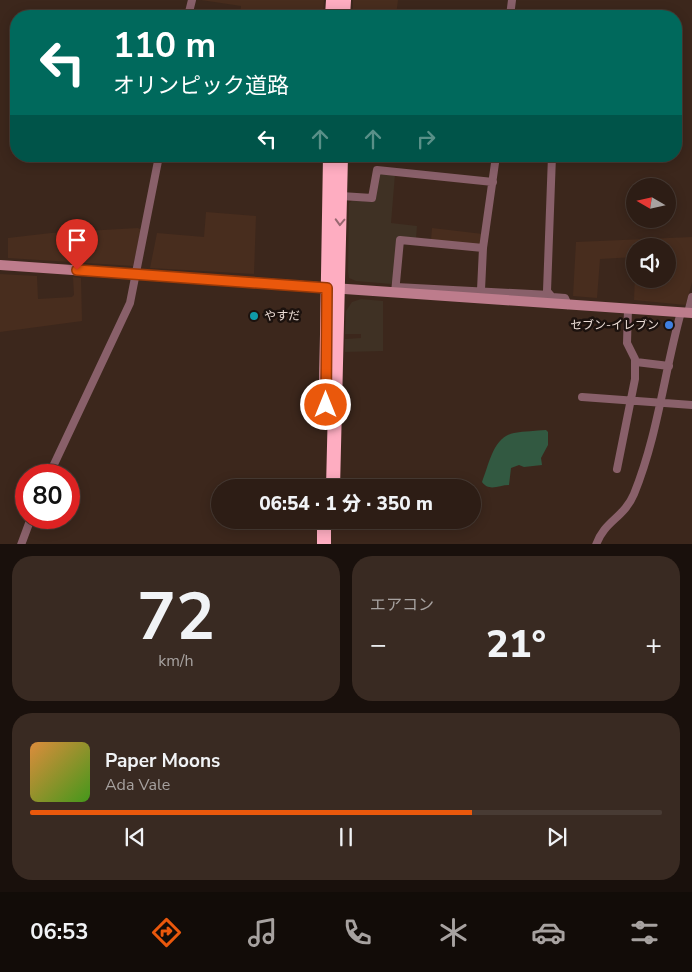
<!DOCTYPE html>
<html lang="ja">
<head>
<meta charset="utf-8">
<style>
  :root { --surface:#2d1d15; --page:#392a22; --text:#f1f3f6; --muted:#a7a2a0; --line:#483b34; --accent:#ea580c }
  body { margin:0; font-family:"Nunito Sans","Noto Sans JP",sans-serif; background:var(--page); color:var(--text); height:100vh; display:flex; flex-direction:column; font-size:19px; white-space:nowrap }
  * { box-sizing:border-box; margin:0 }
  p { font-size:16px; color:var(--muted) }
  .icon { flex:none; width:28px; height:28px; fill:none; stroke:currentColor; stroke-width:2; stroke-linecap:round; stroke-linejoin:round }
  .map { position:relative; height:544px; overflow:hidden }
  .drawer { display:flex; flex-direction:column; gap:12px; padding:12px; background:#19100c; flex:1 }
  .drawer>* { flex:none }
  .guide { position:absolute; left:10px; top:10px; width:672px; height:152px; border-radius:20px; box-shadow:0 2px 12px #0003,0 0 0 1px var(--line); background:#00695c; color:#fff; overflow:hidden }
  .needle { width:32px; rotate:279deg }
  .tools { position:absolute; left:626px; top:178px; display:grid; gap:10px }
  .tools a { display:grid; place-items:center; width:50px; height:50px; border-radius:50%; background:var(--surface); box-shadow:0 2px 12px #0003,0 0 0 1px var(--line); font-size:25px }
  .speed { position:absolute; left:15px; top:464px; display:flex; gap:10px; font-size:25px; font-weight:700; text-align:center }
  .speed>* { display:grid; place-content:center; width:65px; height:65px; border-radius:50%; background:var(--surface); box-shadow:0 2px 12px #0003,0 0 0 1px var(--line); line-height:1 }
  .speed .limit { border:8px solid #d22; background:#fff; color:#111 }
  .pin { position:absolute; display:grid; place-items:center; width:42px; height:42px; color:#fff; margin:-51px -21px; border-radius:50% 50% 50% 0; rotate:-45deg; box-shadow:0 0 5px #0007 }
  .pin .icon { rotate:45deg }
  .me { position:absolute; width:55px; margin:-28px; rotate:0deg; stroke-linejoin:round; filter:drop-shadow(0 0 4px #0008) }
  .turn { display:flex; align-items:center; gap:18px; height:105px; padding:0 20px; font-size:22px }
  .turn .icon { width:65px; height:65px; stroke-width:2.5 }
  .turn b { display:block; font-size:35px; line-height:42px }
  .lanes { display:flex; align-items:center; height:48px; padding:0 20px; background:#0003; justify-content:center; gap:25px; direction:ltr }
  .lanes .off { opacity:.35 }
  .big { font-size:38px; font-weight:800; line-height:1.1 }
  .drawer .card { flex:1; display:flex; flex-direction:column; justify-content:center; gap:8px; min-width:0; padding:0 18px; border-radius:20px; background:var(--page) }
  .drawer .dial { align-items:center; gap:0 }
  .dial b { font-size:65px; line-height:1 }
  .song { display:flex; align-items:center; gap:15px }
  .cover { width:60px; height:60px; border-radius:8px; background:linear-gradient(135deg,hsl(30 70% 55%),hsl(100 70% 35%)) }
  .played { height:5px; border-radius:2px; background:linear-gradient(90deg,var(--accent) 70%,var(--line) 70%) }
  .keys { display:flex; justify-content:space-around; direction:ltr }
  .heat { display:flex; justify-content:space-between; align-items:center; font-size:28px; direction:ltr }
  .drawer .tiles { flex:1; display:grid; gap:12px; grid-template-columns:1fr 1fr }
  .card:last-child { grid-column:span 2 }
  .trip { position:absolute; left:211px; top:479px; width:270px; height:50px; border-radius:25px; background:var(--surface); box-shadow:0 2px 12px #0003,0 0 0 1px var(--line); font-weight:800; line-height:50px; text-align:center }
  .dock { display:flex; height:80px; justify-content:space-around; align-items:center; background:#120c08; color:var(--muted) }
  .dock .icon { width:35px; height:35px }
  .dock .current { color:var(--accent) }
  .dock b { font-size:22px; color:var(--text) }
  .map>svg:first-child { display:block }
</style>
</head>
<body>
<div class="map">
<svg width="692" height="545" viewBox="0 0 692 545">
  <rect width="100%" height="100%" fill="#3c271c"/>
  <!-- commercial -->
  <path fill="#3f3124" d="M380 172 395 174 391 223 417 226 416 239 397 237 394 281 391 284 356 281 349 278 348 272 349 203 353 200 373 202 378 174Z
    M361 299 383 301V351L345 352V339L361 338V334H345L346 311 352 302Z"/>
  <!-- built -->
  <path fill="#482d1e" d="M201 0H324L323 16H240L241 6Z
    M353 0H398L396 16H353Z
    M206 212 256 216 254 274 150 268 157 233 204 237Z
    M138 228 141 230 133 266 8 258V238L51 233Z
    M432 228 483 234 480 245 431 240Z
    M692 237V282L686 305 634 300 635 275V279H668V246H635V257L600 259 597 298 573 296 576 242Z
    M0 274 37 276 38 299 72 297 74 295 73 277 81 278 82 321 0 332Z"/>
  <!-- green -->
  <path fill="#325941" d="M546 430 548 432V445L541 458 542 465 524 467 519 465 511 468 509 485C499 485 489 492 482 482 489 465 493 437 514 433 525 431 535 431 546 430Z"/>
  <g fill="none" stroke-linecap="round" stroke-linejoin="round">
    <!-- street -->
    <path stroke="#89606a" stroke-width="8" d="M188 16 192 0
      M510 16 512 0
      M552 156 547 291 552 297 565 298 568 305
      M496 158H552
      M341 196 372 198 377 170 493 182
      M396 287 550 295
      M481 290 483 248
      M395 293 400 240 483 248 496 156
      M688 313 692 297
      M636 362 669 366
      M582 397 692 405
      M617 469 635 379V359L627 343 628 309
      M49 475 130 303 159 156
      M21 545 31 518
      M596 545C604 521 624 518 634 494 658 435 664 373 681 312"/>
    <!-- secondary -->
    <path stroke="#bd7c8c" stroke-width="10" d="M0 265 692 313"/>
    <!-- highway -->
    <path stroke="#feadc1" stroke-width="14" d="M332 16 333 0
      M343 16 344 0
      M326 394 330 156
      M333 488 341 156
      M324 545V520"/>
  </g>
  <!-- one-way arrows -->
  <defs><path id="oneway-chevron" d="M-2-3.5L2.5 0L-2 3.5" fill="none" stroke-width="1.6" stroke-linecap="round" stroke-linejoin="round" transform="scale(1.25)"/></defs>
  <use stroke="#986770" href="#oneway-chevron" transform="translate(340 222) rotate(92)"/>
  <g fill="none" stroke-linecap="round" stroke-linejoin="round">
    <defs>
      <path id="route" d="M77 270 327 288 326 405"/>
    </defs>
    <!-- route casing -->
    <use href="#route" stroke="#983908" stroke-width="12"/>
    <!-- route -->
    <use href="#route" stroke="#ea580c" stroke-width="9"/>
  </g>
  <!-- markers -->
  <circle fill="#0f9aa8" stroke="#1c120e" stroke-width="2" cx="254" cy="316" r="5"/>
  <circle fill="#3f7fe0" stroke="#1c120e" stroke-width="2" cx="669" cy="325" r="5"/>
  <g text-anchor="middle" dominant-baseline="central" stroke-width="5" stroke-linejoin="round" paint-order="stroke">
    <!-- poi labels -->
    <g font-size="12" fill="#ecddd6" stroke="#1c120e" text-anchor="start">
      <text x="264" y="316">やすだ</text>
      <text x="659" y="325" text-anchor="end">セブン-イレブン</text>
    </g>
  </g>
</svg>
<div class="tools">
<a><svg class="needle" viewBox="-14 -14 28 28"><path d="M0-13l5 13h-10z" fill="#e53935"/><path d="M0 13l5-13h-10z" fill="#a7a2a0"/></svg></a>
<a><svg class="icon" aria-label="sound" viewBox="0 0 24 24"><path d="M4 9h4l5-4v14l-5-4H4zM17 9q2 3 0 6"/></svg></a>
</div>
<div class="speed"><div class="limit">80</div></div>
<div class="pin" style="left:77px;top:270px;background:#d93025"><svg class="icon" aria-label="arrive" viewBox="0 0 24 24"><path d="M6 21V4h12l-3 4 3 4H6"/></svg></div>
<svg class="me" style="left:326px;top:405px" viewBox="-20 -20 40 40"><circle r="17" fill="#ea580c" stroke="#fff" stroke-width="3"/><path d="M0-11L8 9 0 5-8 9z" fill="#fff"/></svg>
<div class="trip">06:54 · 1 分 · 350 m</div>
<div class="guide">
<div class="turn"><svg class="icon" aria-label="left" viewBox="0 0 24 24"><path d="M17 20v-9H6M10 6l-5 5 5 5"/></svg><div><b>110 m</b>オリンピック道路</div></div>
<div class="lanes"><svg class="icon" aria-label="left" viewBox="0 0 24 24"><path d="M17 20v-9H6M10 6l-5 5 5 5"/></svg><svg class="icon off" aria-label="ahead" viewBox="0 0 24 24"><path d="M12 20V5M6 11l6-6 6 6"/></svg><svg class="icon off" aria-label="ahead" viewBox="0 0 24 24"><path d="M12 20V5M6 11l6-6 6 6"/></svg><svg class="icon off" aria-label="right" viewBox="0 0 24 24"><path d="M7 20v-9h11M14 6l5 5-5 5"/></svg></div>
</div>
</div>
<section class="drawer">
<div class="tiles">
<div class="card dial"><b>72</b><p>km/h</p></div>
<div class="card"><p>エアコン</p>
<div class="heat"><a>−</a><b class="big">21°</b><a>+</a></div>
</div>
<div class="card">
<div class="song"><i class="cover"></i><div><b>Paper Moons</b><p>Ada Vale</p></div></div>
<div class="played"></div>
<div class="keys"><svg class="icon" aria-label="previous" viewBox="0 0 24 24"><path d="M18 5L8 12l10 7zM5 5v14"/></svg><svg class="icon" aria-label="pause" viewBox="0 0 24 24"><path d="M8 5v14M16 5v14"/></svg><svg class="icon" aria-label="next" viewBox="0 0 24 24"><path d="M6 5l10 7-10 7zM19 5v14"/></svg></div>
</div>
</div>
</section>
<nav class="dock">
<b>06:53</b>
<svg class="icon current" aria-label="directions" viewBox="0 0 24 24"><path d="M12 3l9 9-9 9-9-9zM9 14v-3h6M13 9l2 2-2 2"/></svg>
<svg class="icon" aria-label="music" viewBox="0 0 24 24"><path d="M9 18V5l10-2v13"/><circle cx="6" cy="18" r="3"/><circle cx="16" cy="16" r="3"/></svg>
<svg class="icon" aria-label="phone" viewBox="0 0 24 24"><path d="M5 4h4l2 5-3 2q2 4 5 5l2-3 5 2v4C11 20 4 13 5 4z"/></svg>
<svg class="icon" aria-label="climate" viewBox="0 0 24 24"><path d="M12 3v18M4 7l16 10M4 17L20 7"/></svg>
<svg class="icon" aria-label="car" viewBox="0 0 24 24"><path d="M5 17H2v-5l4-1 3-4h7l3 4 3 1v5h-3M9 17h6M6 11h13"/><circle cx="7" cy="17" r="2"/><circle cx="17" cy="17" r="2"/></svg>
<svg class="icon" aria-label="filters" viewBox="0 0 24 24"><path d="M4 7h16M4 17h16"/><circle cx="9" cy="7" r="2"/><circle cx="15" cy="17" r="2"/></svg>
</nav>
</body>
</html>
